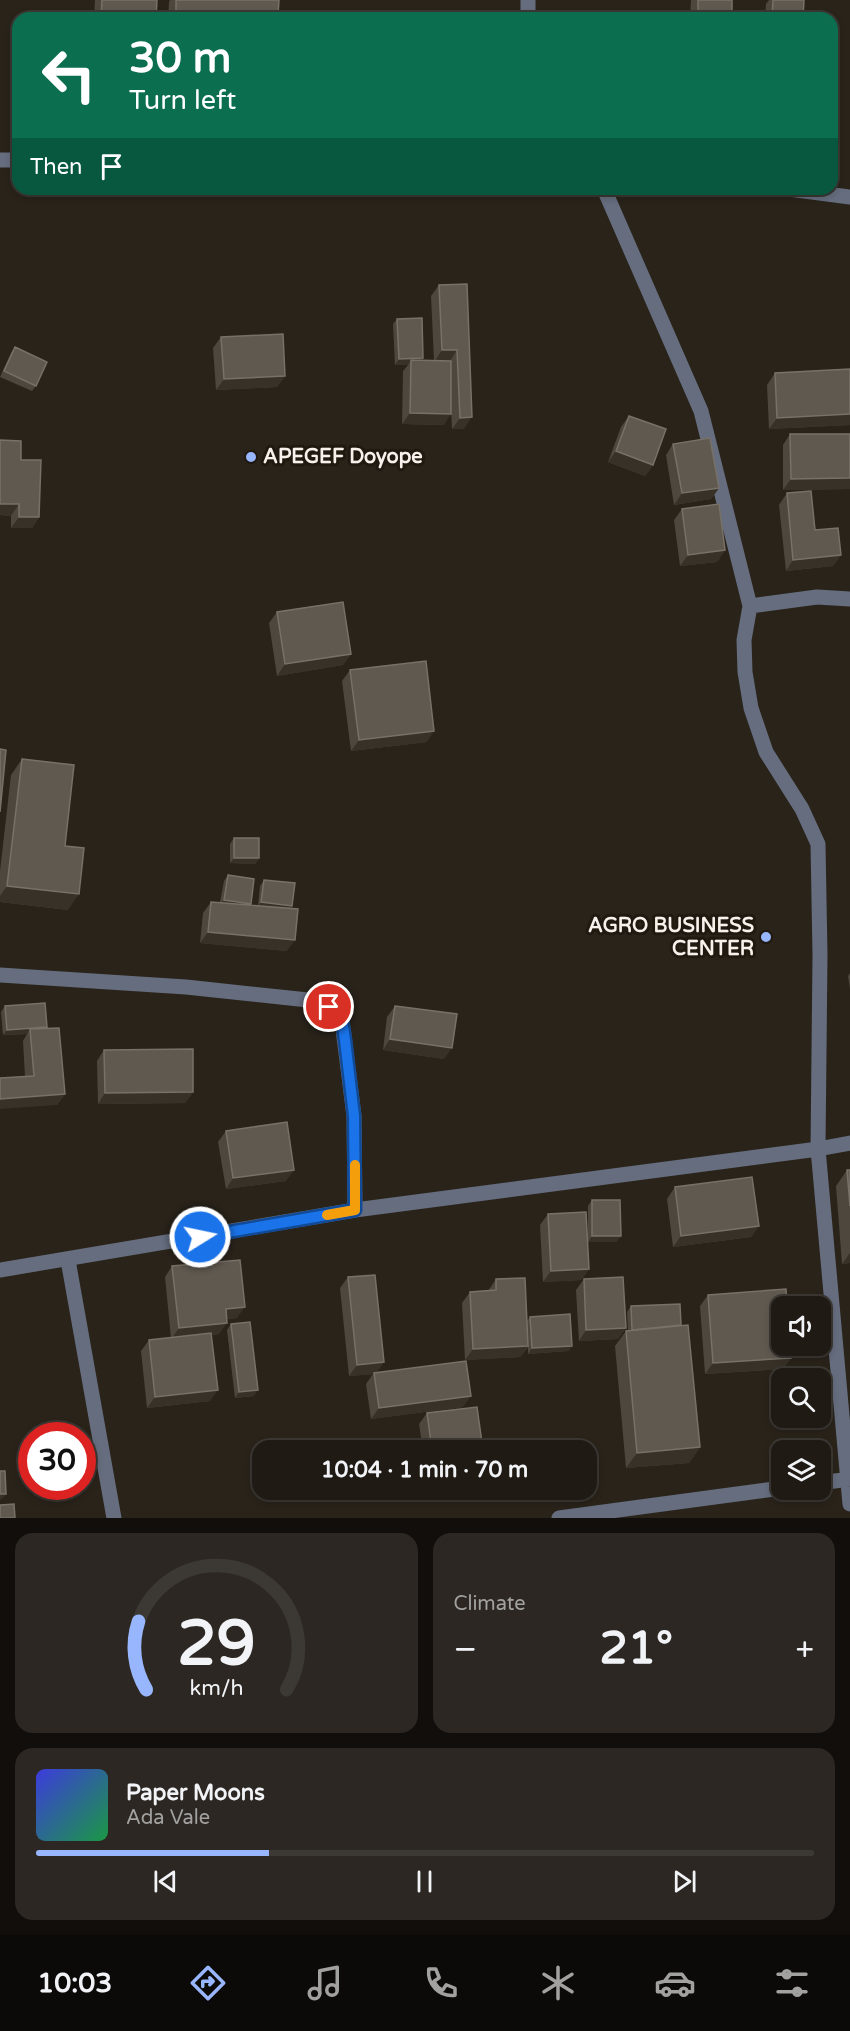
<!DOCTYPE html>
<html lang="en">
<head>
<meta charset="utf-8">
<style>
  :root { --surface:#1f1a14; --page:#2c2722; --text:#f1f3f6; --muted:#a1a1a0; --line:#3c3834; --accent:#97b6fd }
  body { margin:0; font-family:"Varela Round",sans-serif; background:var(--page); color:var(--text); height:100vh; display:flex; flex-direction:column; font-size:22px; white-space:nowrap }
  * { box-sizing:border-box; margin:0 }
  p { font-size:20px; color:var(--muted) }
  .icon { flex:none; width:33px; height:33px; fill:none; stroke:currentColor; stroke-width:2; stroke-linecap:round; stroke-linejoin:round }
  .map { position:relative; height:1518px; overflow:hidden }
  .drawer { display:flex; flex-direction:column; gap:15px; padding:15px; background:#110e0b; flex:1 }
  .drawer>* { flex:none }
  .hud { position:absolute; left:12px; top:12px; width:826px; height:183px; border-radius:18px; box-shadow:0 3px 9px #0003,0 0 0 2px var(--line); background:#0b6e4f; color:#fff; overflow:hidden }
  .tools { position:absolute; left:771px; top:1296px; display:grid; gap:12px }
  .tools a { display:grid; place-items:center; width:60px; height:60px; border-radius:12px; background:var(--surface); box-shadow:0 3px 9px #0003,0 0 0 2px var(--line); font-size:30px }
  .speed { position:absolute; left:18px; top:1422px; display:flex; gap:12px; font-size:30px; font-weight:700; text-align:center }
  .speed>* { display:grid; place-content:center; width:78px; height:78px; border-radius:50%; background:var(--surface); box-shadow:0 3px 9px #0003,0 0 0 2px var(--line); line-height:1 }
  .speed .limit { border:9px solid #d22; background:#fff; color:#111 }
  .pin { position:absolute; display:grid; place-items:center; width:51px; height:51px; color:#fff; margin:-26px; border:3px solid #fff; border-radius:50%; box-shadow:0 2px 6px #0007 }
  .me { position:absolute; width:66px; margin:-33px; rotate:80deg; stroke-linejoin:round; filter:drop-shadow(0 0 4px #0008) }
  .turn { display:flex; align-items:center; gap:21px; height:126px; padding:0 18px; font-size:27px }
  .turn .icon { width:78px; height:78px; stroke-width:2.5 }
  .turn b { display:block; font-size:42px; line-height:51px }
  .then { display:flex; align-items:center; height:57px; padding:0 18px; background:#0003; gap:12px; font-size:22px }
  .big { font-size:45px; font-weight:700; line-height:1.1 }
  .drawer .card { flex:1; display:flex; flex-direction:column; justify-content:center; gap:9px; min-width:0; padding:0 21px; border-radius:18px; background:var(--page) }
  .drawer .dial { align-items:center; gap:0 }
  .dial svg { height:156px; overflow:visible; fill:none; stroke:var(--line); stroke-width:7; stroke-linecap:round; text-anchor:middle }
  .dial text { fill:var(--text); stroke:none }
  .song { display:flex; align-items:center; gap:18px }
  .cover { width:72px; height:72px; border-radius:9px; background:linear-gradient(135deg,hsl(240 70% 55%),hsl(140 70% 35%)) }
  .played { height:6px; border-radius:3px; background:linear-gradient(90deg,var(--accent) 30%,var(--line) 30%) }
  .keys { display:flex; justify-content:space-around; direction:ltr }
  .heat { display:flex; justify-content:space-between; align-items:center; font-size:33px; direction:ltr }
  .drawer .tiles { flex:1; display:grid; gap:15px; grid-template-columns:1fr 1fr }
  .card:last-child { grid-column:span 2 }
  .trip { position:absolute; left:252px; top:1440px; width:345px; height:60px; border-radius:18px; background:var(--surface); box-shadow:0 3px 9px #0003,0 0 0 2px var(--line); font-weight:700; line-height:60px; text-align:center }
  .dock { display:flex; height:96px; justify-content:space-around; align-items:center; background:#0c0a08; color:var(--muted) }
  .dock .icon { width:42px; height:42px }
  .dock .active { color:var(--accent) }
  .dock b { font-size:27px; color:var(--text) }
  .map>svg:first-child { display:block }
</style>
</head>
<body>
<div class="map">
<svg width="850" height="1518" viewBox="0 0 850 1518">
  <rect width="100%" height="100%" fill="#29231a"/>
  <g fill="none" stroke-linecap="round" stroke-linejoin="round">
    <!-- minor -->
    <path stroke="#656d7e" stroke-width="15" d="M528 0V18
      M0 160H18
      M604 189 701 411 750 606 744 640 745 672 751 708 766 752 802 809 818 844 820 955 818 1149 850 1504
      M789 189 850 197
      M750 606 817 597 850 599
      M0 975 186 987 308 1000 329 1007 342 1021 354 1116 355 1210
      M68 1260 114 1518
      M0 1270 355 1210 818 1149 850 1143
      M820 1483 850 1479
      M559 1518 782 1488"/>
  </g>
  <!-- wall -->
  <path fill="#4e473d" d="M95 0H157L156 18H94Z
    M170 0H279L278 15 276 18H168L169 2Z
    M691 0H732V17L731 18H690Z
    M769 0H773L803 18H765L766 4Z
    M467 284 464 429H452L451 409 444 425 402 424 403 371 408 365H395L393 324 397 319 422 360H434L431 296 439 285Z
    M221 337 285 376 277 387 216 390 213 348Z
    M15 347 36 386 32 391 0 377 11 353Z
    M850 369V425L769 429 767 385 775 373Z
    M629 416 653 465 645 476 608 462 621 427Z
    M790 434H850V489L783 490V445Z
    M0 440 21 460 39 517 32 528H11V516L0 515Z
    M673 444 719 488 711 499 674 505 666 455Z
    M787 493 815 530 841 555 833 566 786 571 779 505Z
    M682 509 725 550 717 562 680 566 674 520Z
    M277 612 351 654 343 665 277 676 269 623Z
    M350 670 427 742 351 751 342 681Z
    M22 759 65 846 68 910 0 902V871L11 775Z
    M234 838 259 858 255 864 230 863V844Z
    M228 875 250 905 258 906 260 886 264 880 292 906 291 909 287 951 200 943 203 913 211 902H220L224 881Z
    M850 973V989L848 976Z
    M5 1006 46 1028 65 1094 57 1105 25 1077 23 1041 27 1034 3 1035 1 1012Z
    M395 1006 444 1059 383 1050 387 1017Z
    M104 1050 193 1092 185 1103 98 1104 97 1061Z
    M226 1131 286 1181 226 1189 218 1142Z
    M847 1170H850V1263L842 1264 836 1186Z
    M675 1187 759 1226 751 1237 673 1247 667 1199Z
    M592 1200 621 1236 616 1242H588V1206Z
    M548 1214 589 1269 581 1280 543 1282 540 1225Z
    M172 1266 237 1318 227 1319 219 1334 211 1335 210 1401 147 1408 141 1351 149 1340 171 1338 165 1277Z
    M348 1277 377 1372 463 1407 371 1419 366 1384 373 1374 349 1376 340 1288Z
    M496 1279 527 1321 530 1317 572 1346 568 1351 528 1354V1347L520 1357 465 1360 462 1303 470 1292 488 1291Z
    M584 1279 626 1328 618 1339 579 1341 576 1290Z
    M708 1295 791 1358 783 1369 705 1374 700 1306Z
    M631 1306 681 1325 700 1447 689 1463 626 1468 615 1346 626 1331H628L627 1312Z
    M231 1324 254 1396 235 1398 227 1330Z
    M427 1413 483 1450H423L419 1424Z
    M428 1490H484L480 1496 430 1502Z"/>
  <!-- shaded-wall -->
  <path fill="#373127" d="M176 11 278 15 276 18H171Z
    M698 16 732 17 731 18H696Z
    M442 350H457L450 361 434 362Z
    M423 358 419 364 411 360 408 365H395L399 359Z
    M285 376 277 387 216 390 224 379Z
    M410 413 451 414 444 425 402 424Z
    M850 414V425L769 429 777 418Z
    M472 417 464 429H452L460 418Z
    M616 451 653 465 645 476 608 462Z
    M850 478V489L783 490 791 479Z
    M719 488 711 499 674 505 682 493Z
    M0 504H19L11 516 0 515Z
    M19 517H39L32 528H11Z
    M725 550 717 562 680 566 688 555Z
    M841 555 833 566 786 571 793 560Z
    M351 654 343 665 277 676 285 664Z
    M434 731 427 742 351 751 359 740Z
    M234 858H259L255 864 230 863Z
    M7 886 79 894 68 910 0 902V896Z
    M224 900 251 904 247 910 220 905Z
    M261 902 292 906 288 912 257 908Z
    M208 932 295 940 287 951 200 943Z
    M47 1027 43 1033 30 1029 27 1034 3 1035 7 1030Z
    M390 1039 452 1048 444 1059 383 1050Z
    M193 1092 185 1103 98 1104 105 1093Z
    M65 1094 57 1105 0 1109V1099Z
    M294 1170 286 1181 226 1189 233 1178Z
    M759 1226 751 1237 673 1247 681 1236Z
    M592 1236H621L616 1242H588Z
    M850 1253V1263L842 1264Z
    M589 1269 581 1280 543 1282 551 1271Z
    M245 1307 237 1318 218 1320 226 1309Z
    M227 1323 219 1334 171 1339 179 1328Z
    M626 1328 618 1339 579 1341 586 1330Z
    M528 1346 520 1357 465 1360 473 1349Z
    M572 1346 568 1351 528 1354 532 1348Z
    M791 1358 783 1369 705 1374 713 1363Z
    M384 1362 376 1374 349 1376 357 1365Z
    M218 1390 210 1401 147 1408 155 1397Z
    M258 1390 254 1396 235 1398 239 1392Z
    M471 1396 463 1407 371 1419 379 1408Z
    M700 1447 689 1463 626 1468 637 1453Z
    M438 1490H484L480 1496 430 1502Z
    M0 1494H6L2 1499 0 1500Z"/>
  <!-- building -->
  <path fill="#605950" stroke="#777168" stroke-width="1.5" d="M102 0H157L156 18H101Z
    M176 0H279L278 15 176 11Z
    M698 0H732V17L698 16Z
    M773 0H804L803 18H772Z
    M395 12 449 18H395Z
    M467 284 472 417 460 418 457 350H442L439 285Z
    M422 318 423 358 399 359 397 319Z
    M283 334 285 376 224 379 221 337Z
    M15 347 47 362 36 386 4 371Z
    M411 360 451 361V414L410 413Z
    M850 369V414L777 418 775 373Z
    M629 416 666 429 653 465 616 451Z
    M790 434H850V478L791 479Z
    M710 438 719 488 682 493 673 444Z
    M0 440 21 441V460H41L39 517H19V504H0Z
    M811 491 815 530 838 528 841 555 793 560 787 493Z
    M719 504 725 550 688 555 682 509Z
    M343 602 351 654 285 664 277 612Z
    M426 661 434 731 359 740 350 670Z
    M0 749 6 750 0 812Z
    M22 759 74 765 65 846 84 848 79 894 7 886Z
    M234 838H259V858H234Z
    M228 875 254 879 251 904 224 900Z
    M264 880 295 883 292 906 261 902Z
    M211 902 298 909 295 940 208 932Z
    M45 1003 47 1027 7 1030 5 1006Z
    M395 1006 457 1014 452 1048 390 1039Z
    M59 1028 65 1094 0 1099V1078L34 1076 30 1029Z
    M193 1049V1092L105 1093 104 1050Z
    M287 1122 294 1170 233 1178 226 1131Z
    M847 1170H850V1206Z
    M752 1177 759 1226 681 1236 675 1187Z
    M592 1200H620L621 1236H592Z
    M586 1212 589 1269 551 1271 548 1214Z
    M240 1260 245 1307 226 1309 227 1323 179 1328 172 1266Z
    M375 1275 384 1362 357 1365 348 1277Z
    M623 1277 626 1328 586 1330 584 1279Z
    M525 1278 528 1346 473 1349 470 1292 496 1290V1279Z
    M786 1289 787 1306H782V1346H790L791 1358 713 1363 708 1295Z
    M680 1304 681 1325 632 1330 631 1306Z
    M570 1314 572 1346 532 1348 530 1317Z
    M250 1322 258 1390 239 1392 231 1324Z
    M688 1325 700 1447 637 1453 626 1331Z
    M211 1333 218 1390 155 1397 149 1340Z
    M466 1361 471 1396 379 1408 374 1373Z
    M477 1407 483 1450H432L427 1413Z
    M0 1471H5L6 1494H0Z
    M14 1504 15 1518H0V1505Z"/>
  <g fill="none" stroke-linecap="round" stroke-linejoin="round">
    <defs>
      <path id="route" d="M200 1237 355 1210 354 1116 345 1040 342 1020 329 1007"/>
    </defs>
    <!-- route casing -->
    <use href="#route" stroke="#114b97" stroke-width="15"/>
    <!-- route -->
    <use href="#route" stroke="#1a73e8" stroke-width="10"/>
    <!-- slow -->
    <path stroke="#f59e0b" stroke-width="10" d="M327 1215 355 1210V1165"/>
  </g>
  <!-- markers -->
  <g fill="#97b6fd" stroke="#201910" stroke-width="2">
    <circle cx="251" cy="457" r="6"/>
    <circle cx="766" cy="937" r="6"/>
  </g>
  <g text-anchor="middle" dominant-baseline="central" stroke-width="6" stroke-linejoin="round" paint-order="stroke">
    <!-- poi labels -->
    <g font-size="20" font-weight="bold" fill="#f6f1eb" stroke="#201910" text-anchor="start">
      <text x="263" y="457">APEGEF Doyope</text>
      <text x="754" y="926" text-anchor="end">AGRO BUSINESS<tspan x="754" dy="23">CENTER</tspan></text>
    </g>
  </g>
</svg>
<div class="tools">
<a><svg class="icon" aria-label="sound" viewBox="0 0 24 24"><path d="M4 9h4l5-4v14l-5-4H4zM17 9q2 3 0 6"/></svg></a>
<a><svg class="icon" aria-label="search" viewBox="0 0 24 24"><circle cx="10" cy="10" r="6"/><path d="M15 15l6 6"/></svg></a>
<a><svg class="icon" aria-label="layers" viewBox="0 0 24 24"><path d="M12 4l9 5-9 5-9-5zM3 14l9 5 9-5"/></svg></a>
</div>
<div class="speed"><div class="limit">30</div></div>
<div class="pin" style="left:329px;top:1007px;background:#d93025"><svg class="icon" aria-label="arrive" viewBox="0 0 24 24"><path d="M6 21V4h12l-3 4 3 4H6"/></svg></div>
<svg class="me" style="left:200px;top:1237px" viewBox="-20 -20 40 40"><circle r="17" fill="#1a73e8" stroke="#fff" stroke-width="3"/><path d="M0-11L8 9 0 5-8 9z" fill="#fff"/></svg>
<div class="trip">10:04 · 1 min · 70 m</div>
<div class="hud">
<div class="turn"><svg class="icon" aria-label="left" viewBox="0 0 24 24"><path d="M17 20v-9H6M10 6l-5 5 5 5"/></svg><div><b>30 m</b>Turn left</div></div>
<div class="then">Then<svg class="icon" aria-label="arrive" viewBox="0 0 24 24"><path d="M6 21V4h12l-3 4 3 4H6"/></svg></div>
</div>
</div>
<section class="drawer">
<div class="tiles">
<div class="card dial"><svg viewBox="0 0 100 80">
<path d="M14 69A42 42 0 1 1 86 69"/>
<path d="M14 69A42 42 0 0 1 10 34" stroke="#97b6fd"/>
<text x="50" y="56" font-size="32" font-weight="700">29</text>
<text x="50" y="72" font-size="11">km/h</text>
</svg></div>
<div class="card"><p>Climate</p>
<div class="heat"><a>−</a><b class="big">21°</b><a>+</a></div>
</div>
<div class="card">
<div class="song"><i class="cover"></i><div><b>Paper Moons</b><p>Ada Vale</p></div></div>
<div class="played"></div>
<div class="keys"><svg class="icon" aria-label="previous" viewBox="0 0 24 24"><path d="M18 5L8 12l10 7zM5 5v14"/></svg><svg class="icon" aria-label="pause" viewBox="0 0 24 24"><path d="M8 5v14M16 5v14"/></svg><svg class="icon" aria-label="next" viewBox="0 0 24 24"><path d="M6 5l10 7-10 7zM19 5v14"/></svg></div>
</div>
</div>
</section>
<nav class="dock">
<b>10:03</b>
<svg class="icon active" aria-label="directions" viewBox="0 0 24 24"><path d="M12 3l9 9-9 9-9-9zM9 14v-3h6M13 9l2 2-2 2"/></svg>
<svg class="icon" aria-label="music" viewBox="0 0 24 24"><path d="M9 18V5l10-2v13"/><circle cx="6" cy="18" r="3"/><circle cx="16" cy="16" r="3"/></svg>
<svg class="icon" aria-label="phone" viewBox="0 0 24 24"><path d="M5 4h4l2 5-3 2q2 4 5 5l2-3 5 2v4C11 20 4 13 5 4z"/></svg>
<svg class="icon" aria-label="climate" viewBox="0 0 24 24"><path d="M12 3v18M4 7l16 10M4 17L20 7"/></svg>
<svg class="icon" aria-label="car" viewBox="0 0 24 24"><path d="M5 17H2v-5l4-1 3-4h7l3 4 3 1v5h-3M9 17h6M6 11h13"/><circle cx="7" cy="17" r="2"/><circle cx="17" cy="17" r="2"/></svg>
<svg class="icon" aria-label="filters" viewBox="0 0 24 24"><path d="M4 7h16M4 17h16"/><circle cx="9" cy="7" r="2"/><circle cx="15" cy="17" r="2"/></svg>
</nav>
</body>
</html>
